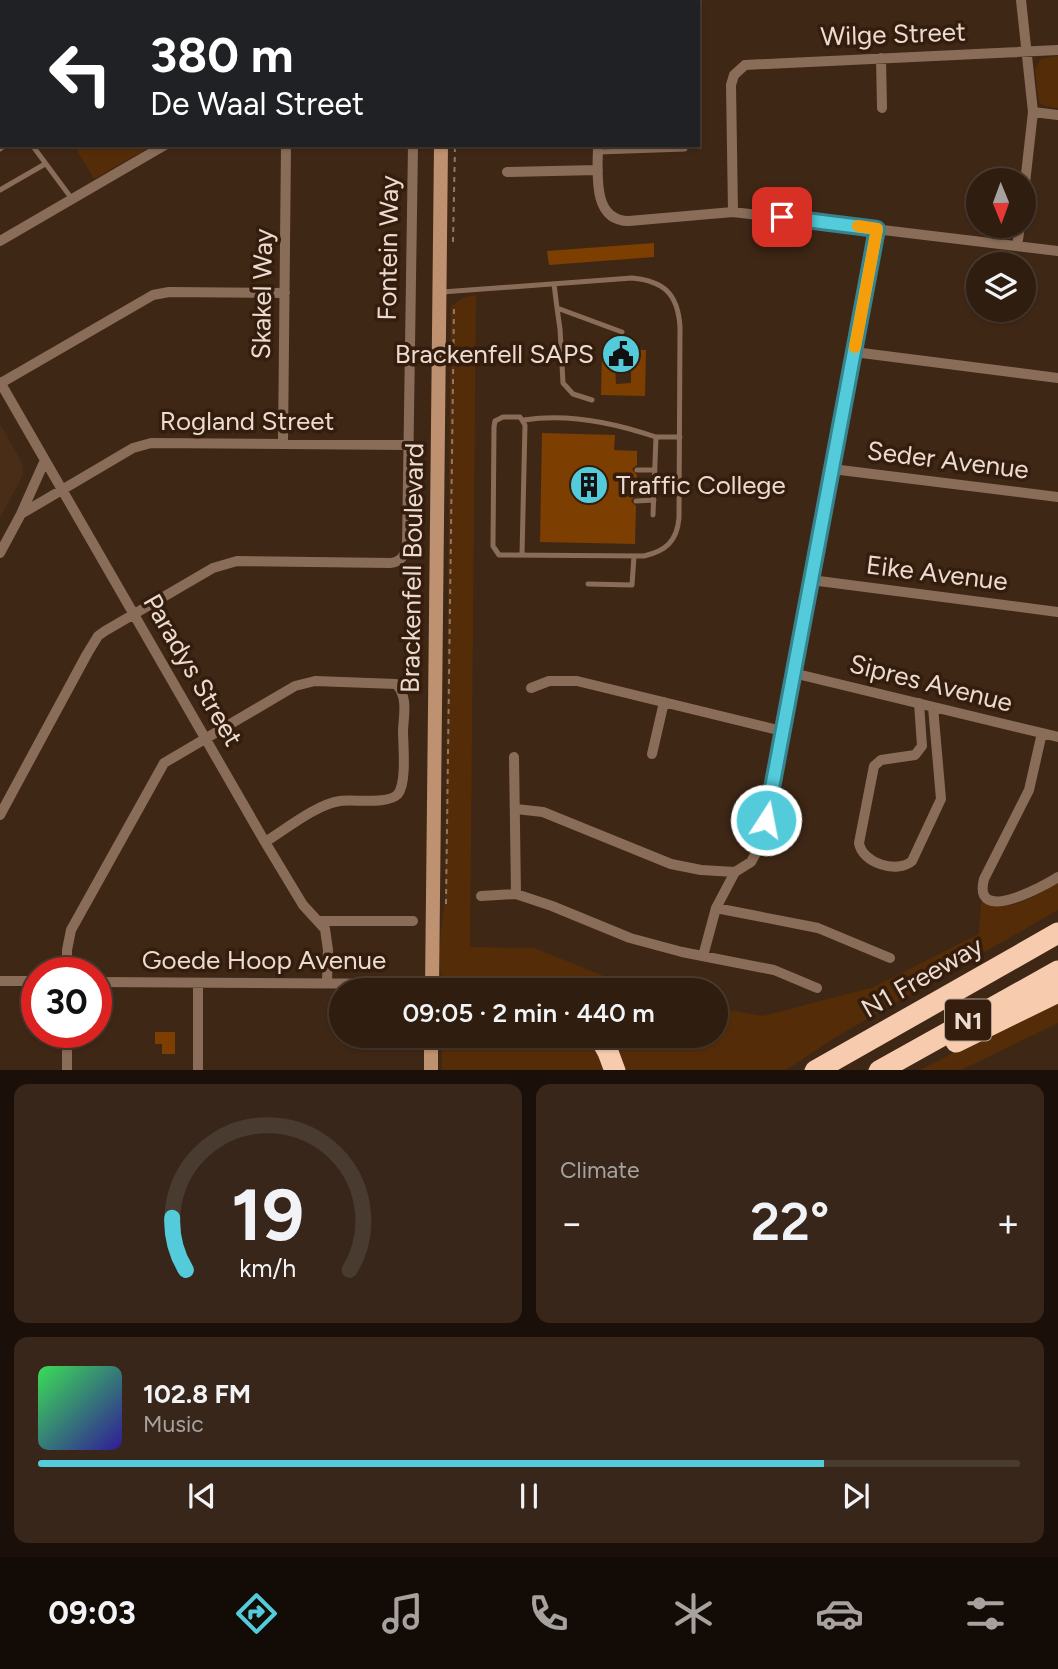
<!DOCTYPE html>
<html lang="en">
<head>
<meta charset="utf-8">
<style>
  :root { --surface:#2f1d10; --page:#372619; --text:#f1f3f6; --muted:#a7a29f; --line:#4a3b30; --accent:#53cbda }
  body { margin:0; font-family:Figtree,sans-serif; background:var(--page); color:var(--text); height:100vh; display:flex; flex-direction:column; font-size:26px; white-space:nowrap }
  * { box-sizing:border-box; margin:0 }
  p { font-size:23px; color:var(--muted) }
  .icon { flex:none; width:38px; height:38px; fill:none; stroke:currentColor; stroke-width:2; stroke-linecap:round; stroke-linejoin:round }
  .map { position:relative; height:1070px; overflow:hidden }
  .panel { display:flex; flex-direction:column; gap:14px; padding:14px; background:#1a1009; flex:1 }
  .panel>* { flex:none }
  .guide { position:absolute; left:0px; top:0px; width:700px; height:147px; box-shadow:0 2px 5px #0004,0 0 0 2px var(--line); background:#202124; color:#fff; overflow:hidden }
  .needle { width:46px; rotate:179deg }
  .fabs { position:absolute; left:966px; top:168px; display:grid; gap:14px }
  .fabs a { display:grid; place-items:center; width:70px; height:70px; border-radius:50%; background:var(--surface); box-shadow:0 2px 5px #0004,0 0 0 2px var(--line); font-size:35px }
  .speed { position:absolute; left:21px; top:957px; display:flex; gap:14px; font-size:35px; font-weight:700; text-align:center }
  .speed>* { display:grid; place-content:center; width:91px; height:91px; border-radius:50%; background:var(--surface); box-shadow:0 2px 5px #0004,0 0 0 2px var(--line); line-height:1 }
  .speed .limit { border:10px solid #d22; background:#fff; color:#111 }
  .pin { position:absolute; display:grid; place-items:center; width:60px; height:60px; color:#fff; margin:-30px; border-radius:14px; box-shadow:0 4px 10px #0006 }
  .me { position:absolute; width:77px; margin:-38px; rotate:11deg; stroke-linejoin:round; filter:drop-shadow(0 0 5px #0008) }
  .turn { display:flex; align-items:center; gap:24px; height:147px; padding:0 35px; font-size:32px }
  .turn .icon { width:91px; height:91px; stroke-width:2.5 }
  .turn b { display:block; font-size:49px; line-height:60px }
  .big { font-size:52px; font-weight:600; line-height:1.1 }
  .panel .widget { flex:1; display:flex; flex-direction:column; justify-content:center; gap:10px; min-width:0; padding:0 24px; border-radius:14px; background:var(--page) }
  .panel .dial { align-items:center; gap:0 }
  .dial svg { height:182px; overflow:visible; fill:none; stroke:var(--line); stroke-width:7; stroke-linecap:round; text-anchor:middle }
  .dial text { fill:var(--text); stroke:none }
  .song { display:flex; align-items:center; gap:21px }
  .cover { width:84px; height:84px; border-radius:10px; background:linear-gradient(135deg,hsl(130 70% 55%),hsl(250 70% 35%)) }
  .played { height:7px; border-radius:4px; background:linear-gradient(90deg,var(--accent) 80%,var(--line) 80%) }
  .keys { display:flex; justify-content:space-around; direction:ltr }
  .heat { display:flex; justify-content:space-between; align-items:center; font-size:38px; direction:ltr }
  .panel .tiles { flex:1; display:grid; gap:14px; grid-template-columns:1fr 1fr }
  .widget:last-child { grid-column:span 2 }
  .trip { position:absolute; left:329px; top:978px; width:399px; height:70px; border-radius:35px; background:var(--surface); box-shadow:0 2px 5px #0004,0 0 0 2px var(--line); font-weight:600; line-height:70px; text-align:center }
  .menu { display:flex; height:112px; justify-content:space-around; align-items:center; background:#130c06; color:var(--muted) }
  .menu .icon { width:49px; height:49px }
  .menu .active { color:var(--accent) }
  .menu b { font-size:32px; color:var(--text) }
  .map>svg:first-child { display:block }
</style>
</head>
<body>
<div class="map">
<svg width="1058" height="1071" viewBox="0 0 1058 1071">
  <rect width="100%" height="100%" fill="#3f2716"/>
  <!-- built -->
  <path fill="#4a2d17" d="M0 0H301V2H2L0 49Z
    M0 424 22 463 23 475 0 518Z"/>
  <!-- green -->
  <path fill="#552c08" d="M1058 56V108L1044 106 1039 102 1035 70 1041 59Z
    M74 145H153L94 179Z
    M476 295 470 947 534 948 639 990H545C524 985 501 985 479 986 469 986 458 993 447 986 433 977 443 917 445 901L451 306 465 297Z
    M1058 882V910L839 1035 786 1070H620L604 1036H716V1008L763 1016 874 987 979 934 981 903 984 900C1008 916 1037 895 1058 882Z
    M1058 999V1023L961 1070 918 1071Z
    M442 1036H593L611 1071H442Z"/>
  <!-- building -->
  <path fill="#7c3f01" fill-rule="evenodd" d="M654 243V257L549 265 547 251Z
    M602 349 646 350 645 396 601 395ZM615 363H631V383L616 384Z
    M542 433 615 435 614 450 637 451V465L632 469 637 475 636 496 631 501 636 506 635 544 540 542Z
    M155 1032H175V1054H162V1044H155Z"/>
  <g fill="none" stroke-linecap="round" stroke-linejoin="round">
    <!-- path -->
    <path stroke="#8e7a6c" stroke-width="2" stroke-dasharray="5 5" stroke-linecap="butt" d="M453 242 455 145
      M446 904 454 306"/>
    <!-- lane -->
    <path stroke="#8a6d59" stroke-width="5" d="M32 145 72 199
      M0 149 6 145
      M598 152 685 149
      M0 190 45 164
      M554 284 557 308 622 332
      M442 292 632 278C664 281 678 294 680 327L679 518C677 541 666 551 644 556L499 555 493 546 494 427 495 421 503 417H520L525 425 522 555
      M557 308 560 329 563 383 573 394 592 400
      M524 420C567 413 615 423 656 437
      M637 470H655
      M636 501 654 500
      M653 515 656 437H680
      M588 584 632 585 634 556"/>
    <!-- street -->
    <path stroke="#8a6d59" stroke-width="10" d="M1021 0 1033 112 1024 192
      M311 2V0
      M601 2V0
      M0 58 2 57
      M881 58 882 108
      M1033 112 1058 115
      M598 145C598 171 591 221 629 221L733 212 1058 251
      M507 172 598 170
      M733 212 731 85 734 75 745 65 1058 50
      M0 241 165 145
      M1017 246 1020 226
      M854 352 1058 378
      M0 382 265 842 303 905 325 929 328 950 327 983
      M1 383 153 295 169 292 285 293
      M283 442 286 145
      M832 469 1058 497
      M21 514 133 448 151 443 408 445
      M0 553 21 514 45 460
      M811 580 1058 612
      M793 673 1058 737
      M531 688 549 681H577L782 731
      M919 703 922 746 915 755 881 760 874 766 859 843C862 863 897 874 912 861L941 799 933 707
      M1042 733 1029 790 984 879C972 926 1044 886 1058 877
      M652 754 664 702
      M514 757 516 894
      M516 809 543 812 671 864 701 870 735 872 751 862 762 842 877 229
      M0 815 87 654 98 636 105 631 213 568 237 561 390 563C401 562 404 556 407 547L413 145
      M481 896 516 894 552 906 630 938 682 952 774 970 817 988
      M716 908 818 928 890 958
      M320 921H413
      M703 956 716 908 735 872
      M67 973V950L71 930 164 763 295 686 315 681 396 684C408 696 404 714 403 730 403 745 407 782 398 794 388 805 355 799 340 801 317 804 286 829 265 842
      M0 981H37
      M96 982 419 984 432 988
      M67 1032V1071
      M198 1071V983"/>
    <!-- secondary -->
    <path stroke="#be9170" stroke-width="14" d="M439 0V2
      M432 990 441 145
      M431 1071V1036"/>
    <!-- highway -->
    <path stroke="#f7ccae" stroke-width="21" d="M432 988 439 990
      M485 990 517 988 527 990
      M599 1036 608 1052 615 1071
      M956 1042 1058 992
      M815 1071 1058 933
      M879 1071 1058 971"/>
  </g>
  <g fill="none" stroke-linecap="round" stroke-linejoin="round">
    <defs>
      <path id="route" d="M766 820 877 229 782 217"/>
    </defs>
    <!-- route casing -->
    <use href="#route" stroke="#36848e" stroke-width="18"/>
    <!-- route -->
    <use href="#route" stroke="#53cbda" stroke-width="12"/>
    <!-- slow -->
    <path stroke="#f59e0b" stroke-width="12" d="M855 347 877 229 858 226"/>
  </g>
  <!-- icons -->
  <defs>
    <symbol id="civic-disc" viewBox="-11 -11 22 22"><circle r="9.5" fill="#53cbda" stroke="#341d0c"/><path d="M-.6-6.5H3V-4.5H.6V-3L4-1V1h2V6H-6V1h2V-1L-.6-3ZM-1.2 2.5V6h2.4V2.5Z" fill="#111"/></symbol>
    <symbol id="building-disc" viewBox="-11 -11 22 22"><circle r="9.5" fill="#53cbda" stroke="#341d0c"/><path d="M-4-6H4V6H1V3H-1V6H-4ZM-2.5-4.3h1.7v1.8h-1.7ZM.8-4.3h1.7v1.8H.8ZM-2.5-1h1.7V.8h-1.7ZM.8-1h1.7V.8H.8Z" fill="#111"/></symbol>
  </defs>
  <g fill-rule="evenodd">
    <use href="#civic-disc" x="599" y="332" width="44" height="44"/>
    <use href="#building-disc" x="567" y="463" width="44" height="44"/>
  </g>
  <g text-anchor="middle" dominant-baseline="central" stroke-width="7" stroke-linejoin="round" paint-order="stroke">
    <!-- shield labels -->
    <rect fill="#341d0c" stroke="#b4a296" stroke-width="2" x="945" y="999.5" width="46" height="41" rx="5"/>
    <g font-size="24" font-weight="bold" fill="#ebdbd1">
      <text x="968" y="1020">N1</text>
    </g>
    <!-- street labels -->
    <g font-size="26" fill="#ebdbd1" stroke="#341d0c">
      <text transform="translate(893 34) rotate(-2)">Wilge Street</text>
      <text transform="translate(388 248) rotate(-89)">Fontein Way</text>
      <text transform="translate(262 294) rotate(-89)">Skakel Way</text>
      <text x="247" y="421">Rogland Street</text>
      <text transform="translate(948 460) rotate(7)">Seder Avenue</text>
      <text transform="translate(412 568) rotate(-89)">Brackenfell Boulevard</text>
      <text transform="translate(937 573) rotate(7)">Eike Avenue</text>
      <text transform="translate(193 670) rotate(60)">Paradys Street</text>
      <text transform="translate(931 683) rotate(14)">Sipres Avenue</text>
      <text x="264" y="960">Goede Hoop Avenue</text>
      <text transform="translate(922 977) rotate(-30)">N1 Freeway</text>
    </g>
    <!-- poi labels -->
    <g font-size="26" fill="#ebdbd1" stroke="#341d0c" text-anchor="end">
      <text x="594" y="354">Brackenfell SAPS</text>
      <text x="616" y="485" text-anchor="start">Traffic College</text>
    </g>
  </g>
</svg>
<div class="fabs">
<a><svg class="needle" viewBox="-14 -14 28 28"><path d="M0-13l5 13h-10z" fill="#e53935"/><path d="M0 13l5-13h-10z" fill="#a7a29f"/></svg></a>
<a><svg class="icon" aria-label="layers" viewBox="0 0 24 24"><path d="M12 4l9 5-9 5-9-5zM3 14l9 5 9-5"/></svg></a>
</div>
<div class="speed"><div class="limit">30</div></div>
<div class="pin" style="left:782px;top:217px;background:#d93025"><svg class="icon" aria-label="arrive" viewBox="0 0 24 24"><path d="M6 21V4h12l-3 4 3 4H6"/></svg></div>
<svg class="me" style="left:766px;top:820px" viewBox="-20 -20 40 40"><circle r="17" fill="#53cbda" stroke="#fff" stroke-width="3"/><path d="M0-11L8 9 0 5-8 9z" fill="#fff"/></svg>
<div class="trip">09:05 · 2 min · 440 m</div>
<div class="guide">
<div class="turn"><svg class="icon" aria-label="left" viewBox="0 0 24 24"><path d="M17 20v-9H6M10 6l-5 5 5 5"/></svg><div><b>380 m</b>De Waal Street</div></div>
</div>
</div>
<section class="panel">
<div class="tiles">
<div class="widget dial"><svg viewBox="0 0 100 80">
<path d="M14 69A42 42 0 1 1 86 69"/>
<path d="M14 69A42 42 0 0 1 8 46" stroke="#53cbda"/>
<text x="50" y="56" font-size="32" font-weight="700">19</text>
<text x="50" y="72" font-size="11">km/h</text>
</svg></div>
<div class="widget"><p>Climate</p>
<div class="heat"><a>−</a><b class="big">22°</b><a>+</a></div>
</div>
<div class="widget">
<div class="song"><i class="cover"></i><div><b>102.8 FM</b><p>Music</p></div></div>
<div class="played"></div>
<div class="keys"><svg class="icon" aria-label="previous" viewBox="0 0 24 24"><path d="M18 5L8 12l10 7zM5 5v14"/></svg><svg class="icon" aria-label="pause" viewBox="0 0 24 24"><path d="M8 5v14M16 5v14"/></svg><svg class="icon" aria-label="next" viewBox="0 0 24 24"><path d="M6 5l10 7-10 7zM19 5v14"/></svg></div>
</div>
</div>
</section>
<nav class="menu">
<b>09:03</b>
<svg class="icon active" aria-label="directions" viewBox="0 0 24 24"><path d="M12 3l9 9-9 9-9-9zM9 14v-3h6M13 9l2 2-2 2"/></svg>
<svg class="icon" aria-label="music" viewBox="0 0 24 24"><path d="M9 18V5l10-2v13"/><circle cx="6" cy="18" r="3"/><circle cx="16" cy="16" r="3"/></svg>
<svg class="icon" aria-label="phone" viewBox="0 0 24 24"><path d="M5 4h4l2 5-3 2q2 4 5 5l2-3 5 2v4C11 20 4 13 5 4z"/></svg>
<svg class="icon" aria-label="climate" viewBox="0 0 24 24"><path d="M12 3v18M4 7l16 10M4 17L20 7"/></svg>
<svg class="icon" aria-label="car" viewBox="0 0 24 24"><path d="M5 17H2v-5l4-1 3-4h7l3 4 3 1v5h-3M9 17h6M6 11h13"/><circle cx="7" cy="17" r="2"/><circle cx="17" cy="17" r="2"/></svg>
<svg class="icon" aria-label="filters" viewBox="0 0 24 24"><path d="M4 7h16M4 17h16"/><circle cx="9" cy="7" r="2"/><circle cx="15" cy="17" r="2"/></svg>
</nav>
</body>
</html>
